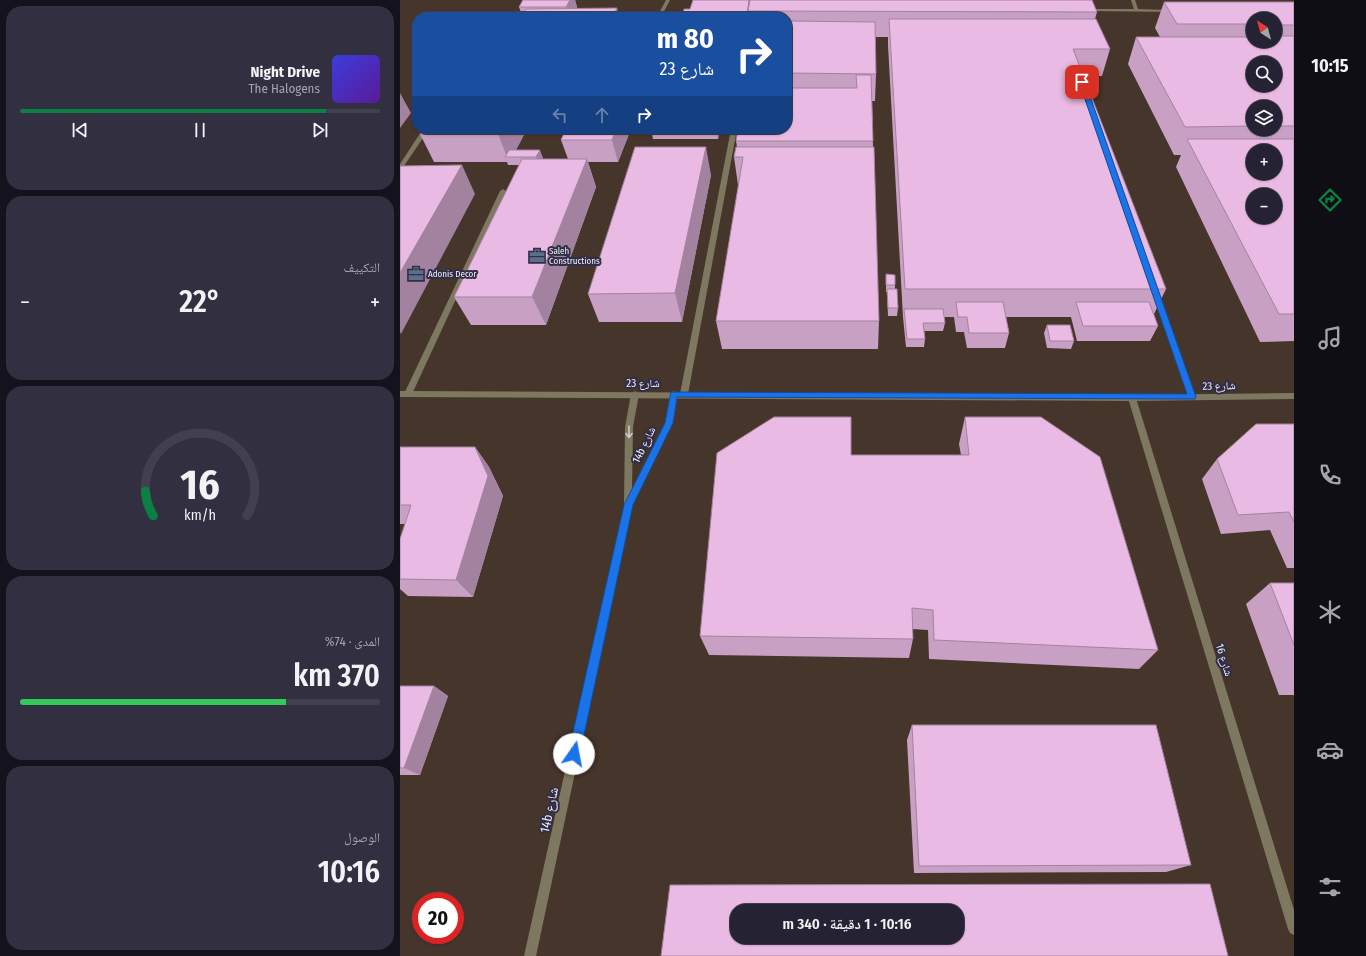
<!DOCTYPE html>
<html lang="ar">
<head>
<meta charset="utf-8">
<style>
  :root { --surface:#252234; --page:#312f40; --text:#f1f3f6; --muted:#a3a4ac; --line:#423f4f; --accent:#0b8043 }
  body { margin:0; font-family:"Fira Sans Condensed","Noto Naskh Arabic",sans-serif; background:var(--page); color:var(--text); direction:rtl; height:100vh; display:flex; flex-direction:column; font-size:15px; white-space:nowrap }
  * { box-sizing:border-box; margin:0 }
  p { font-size:13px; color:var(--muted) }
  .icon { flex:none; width:22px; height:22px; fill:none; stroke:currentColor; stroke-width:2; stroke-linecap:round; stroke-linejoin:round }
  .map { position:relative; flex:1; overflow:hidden; direction:ltr }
  .details { display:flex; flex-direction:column; gap:6px; padding:6px; background:#14131d; width:400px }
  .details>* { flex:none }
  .banner { position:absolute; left:12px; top:12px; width:380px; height:122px; border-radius:16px; box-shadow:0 1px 3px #0004,0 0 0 1px var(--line); direction:rtl; background:#1a4fa0; color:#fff; overflow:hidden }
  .needle { width:26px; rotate:324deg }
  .buttons { position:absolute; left:846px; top:12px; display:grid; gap:8px }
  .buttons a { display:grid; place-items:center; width:36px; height:36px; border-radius:50%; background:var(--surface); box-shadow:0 1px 3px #0004,0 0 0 1px var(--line); font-size:20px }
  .speed { position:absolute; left:12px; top:892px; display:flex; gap:8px; font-size:20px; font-weight:700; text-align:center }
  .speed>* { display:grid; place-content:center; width:52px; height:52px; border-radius:50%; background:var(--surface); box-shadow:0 1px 3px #0004,0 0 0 1px var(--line); line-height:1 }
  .speed .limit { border:6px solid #d22; background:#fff; color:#111 }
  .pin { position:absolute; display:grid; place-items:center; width:34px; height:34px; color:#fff; margin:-17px; border-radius:8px; box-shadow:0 2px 6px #0006 }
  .me { position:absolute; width:44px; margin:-22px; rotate:12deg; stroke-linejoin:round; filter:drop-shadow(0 0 3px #0008) }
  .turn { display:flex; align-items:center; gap:14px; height:84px; padding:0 12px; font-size:18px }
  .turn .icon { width:52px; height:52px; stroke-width:2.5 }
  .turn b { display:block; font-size:28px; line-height:34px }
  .lanes { display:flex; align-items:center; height:38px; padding:0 12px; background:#0003; justify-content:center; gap:20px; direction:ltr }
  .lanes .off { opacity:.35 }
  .big { font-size:30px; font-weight:600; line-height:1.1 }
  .details .tile { flex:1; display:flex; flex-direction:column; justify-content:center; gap:6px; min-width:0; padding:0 14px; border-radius:16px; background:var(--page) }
  .details .dial { align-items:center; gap:0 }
  .dial svg { height:104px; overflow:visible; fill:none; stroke:var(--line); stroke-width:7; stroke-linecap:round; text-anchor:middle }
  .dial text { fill:var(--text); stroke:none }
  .song { display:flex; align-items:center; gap:12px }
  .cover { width:48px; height:48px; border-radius:6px; background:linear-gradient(135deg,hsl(240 70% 55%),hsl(270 70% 35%)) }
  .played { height:4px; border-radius:2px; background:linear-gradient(90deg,var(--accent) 85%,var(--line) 85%) }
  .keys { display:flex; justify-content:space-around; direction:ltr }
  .heat { display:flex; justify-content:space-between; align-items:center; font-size:22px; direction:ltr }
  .charge { height:6px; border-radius:3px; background:linear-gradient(90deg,#34c759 74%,var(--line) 0) }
  .trip { position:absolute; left:330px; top:904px; width:234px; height:40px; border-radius:16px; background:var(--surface); box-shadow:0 1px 3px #0004,0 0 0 1px var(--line); font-weight:600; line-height:40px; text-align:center; direction:rtl }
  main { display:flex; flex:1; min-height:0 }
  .dock { display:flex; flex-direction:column; width:72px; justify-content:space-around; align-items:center; background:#0f0e15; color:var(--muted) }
  .dock .icon { width:28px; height:28px }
  .dock .current { color:var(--accent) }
  .dock b { font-size:18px; color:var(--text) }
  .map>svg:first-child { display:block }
</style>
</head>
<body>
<main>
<nav class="dock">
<b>10:15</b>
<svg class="icon current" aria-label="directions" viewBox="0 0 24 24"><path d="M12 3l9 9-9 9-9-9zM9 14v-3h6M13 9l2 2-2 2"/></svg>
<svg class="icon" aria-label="music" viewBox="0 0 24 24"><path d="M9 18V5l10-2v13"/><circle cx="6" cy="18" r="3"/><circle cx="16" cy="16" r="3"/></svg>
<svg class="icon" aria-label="phone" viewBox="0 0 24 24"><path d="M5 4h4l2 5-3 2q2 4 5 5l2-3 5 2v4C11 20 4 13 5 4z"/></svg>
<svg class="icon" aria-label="climate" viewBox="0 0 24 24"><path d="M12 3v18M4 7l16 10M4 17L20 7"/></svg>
<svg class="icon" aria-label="car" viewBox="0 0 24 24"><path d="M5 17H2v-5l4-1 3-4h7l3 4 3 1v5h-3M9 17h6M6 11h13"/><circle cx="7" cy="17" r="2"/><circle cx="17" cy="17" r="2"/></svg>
<svg class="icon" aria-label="filters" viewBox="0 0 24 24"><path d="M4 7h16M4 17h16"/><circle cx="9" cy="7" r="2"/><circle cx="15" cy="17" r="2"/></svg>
</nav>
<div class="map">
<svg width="894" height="956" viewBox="0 0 894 956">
  <rect width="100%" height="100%" fill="#312e45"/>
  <!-- industrial -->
  <path fill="#46352b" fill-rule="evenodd" d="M0 0H894V956H0ZM17 17H387V129H17ZM853 19H875V41H853ZM853 63H875V85H853ZM853 107H875V129H853ZM853 151H875V173H853ZM853 195H875V217H853ZM21 901H55V935H21ZM337 911H557V937H337Z"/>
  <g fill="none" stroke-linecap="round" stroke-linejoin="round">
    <!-- lane -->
    <path fill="#7f7861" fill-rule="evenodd" d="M266 0H270L261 17H257Z
      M731 0H735L738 9 771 10 773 11 771 12 690 11 688 10 690 9H734Z
      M23 129H29L2 169 0 170V164Z
      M331 129H337L288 394 284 397 280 394Z
      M103 189 106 191 12 394 8 397 5 396 4 394 100 191Z
      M753 291H755L758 293 796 397 795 399 792 400 788 397 752 293Z
      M235 391 239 394 233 427 232 489 265 423 270 394 274 391 278 394 273 423 232 505 136 956H124L224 505 225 427 231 394Z
      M732 395 736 398 894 910V935L890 933 888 929 728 398Z"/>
    <!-- street -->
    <path fill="#7f7861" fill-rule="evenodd" d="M0 391 732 395 894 393V399L732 401 0 397Z"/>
  </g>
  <!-- wall -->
  <path fill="#c8a0c3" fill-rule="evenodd" d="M123 0H175L177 7V9L122 15 119 7Z
    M764 2H894V341L860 342 776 167 781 155H774L728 64 736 37H760L755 28ZM853 19H875V41H853ZM853 107H875V129H853Z
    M290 9 697 12 695 19 710 49 702 76H683L766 289 754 314 758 326 750 341H677L671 317H606L609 333 605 348H567L564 332H556L554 317H544L545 323 543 331H524L525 339 524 347H506L503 317 488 45V37H475L476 74 475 101H472L473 147 479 321 478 349H322L316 321 339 185H338L334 157 337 147 336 141 387 129V17H283V16Z
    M23 129H127L116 150 143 158 142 159H168L161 140 166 129H231L218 162H188L196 187 146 325H71L54 297 119 165H108L107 162H34L20 134Z
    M251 129H320L318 139H253Z
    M311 175 282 322H199L188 294Z
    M486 274 495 285V289L498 308 497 316H488L487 292H486Z
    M647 325 674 341 671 349 647 348 644 333Z
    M565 417 758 650 739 669 529 659 528 630 512 629 513 639 509 658 309 655 300 636 451 455H561L559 444Z
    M894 424V568H887L870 530 821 534 802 479 817 459Z
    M0 447H75L89 467 103 496 73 597 8 596 0 589V539L5 524H0Z
    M870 583H894V695H879L846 604Z
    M34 686 48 696 20 775H0V687Z
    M512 725 791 865 766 872 514 873 507 740Z"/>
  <!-- shaded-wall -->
  <path fill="#a3829f" d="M170 0H175L177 7 172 17H169L166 7Z
    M349 0H354L348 11 349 17H347Z
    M217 8 219 17H213Z
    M0 93 11 113 0 128Z
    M101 129H127L112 157H107L98 134Z
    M216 129H231L218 162 212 140Z
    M316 129H320L318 139Z
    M306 147 311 175 282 322 275 293Z
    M140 150 143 158 139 165 136 157Z
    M187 159 196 187 146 325 132 297Z
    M62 165 75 194 1 334 0 332V273Z
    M75 447 89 467 103 496 73 597 56 580Z
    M34 686 48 696 20 775 4 768Z"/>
  <!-- building -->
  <path fill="#e9bae3" stroke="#a3829f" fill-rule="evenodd" d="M123 0H170L166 7H119Z
    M293 0H349L347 15 283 16 284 9H290Z
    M350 0H692L697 12 348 11Z
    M764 2H894V25H875V19H853V24H777Z
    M217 8 213 17H120L126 9Z
    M489 19H696L710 49H673L766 289H505Z
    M387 21 475 22 476 74 387 73Z
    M875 36H894V126H875V107H853V126L785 127 736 37H853V41H875ZM853 63H875V85H853Z
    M456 75H471L473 141H336L338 129H387V88H457Z
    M23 129H101L98 134H20Z
    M166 129H216L212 140H161Z
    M787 139H894V314H879ZM853 151H875V173H853ZM853 195H875V217H853Z
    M235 147H306L275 293 188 294Z
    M336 147H474L479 321H316L343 157H334Z
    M109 150H140L136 157H105Z
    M122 159H187L132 297H54Z
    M62 165 0 273V166Z
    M486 274 495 275V285H486Z
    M487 289H497L498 308H488Z
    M556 302H603L609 333H569L567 317H558Z
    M676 302H749L758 326H683Z
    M504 309H543L545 323H523L525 339H507Z
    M647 325H670L674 341H650Z
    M374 417H451V455H569L565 417H641L700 457 758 650 534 640 533 610 512 608 513 639 300 636 317 453Z
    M856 424H894V522L889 512 838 515 817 459Z
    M0 447H75L88 476 56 580 0 579V539L11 505H0Z
    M870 583H894V645Z
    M0 686H34L4 768H0Z
    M512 725H756L791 865 519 866Z
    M810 884 828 956H261L270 885ZM337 911H557V937H337Z"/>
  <!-- one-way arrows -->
  <defs><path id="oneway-shaft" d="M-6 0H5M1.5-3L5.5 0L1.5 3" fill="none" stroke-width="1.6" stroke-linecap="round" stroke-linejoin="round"/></defs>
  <use stroke="#cdcace" href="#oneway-shaft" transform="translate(229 432) rotate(90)"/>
  <!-- route -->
  <path fill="#1a73e8" stroke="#114b97" d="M682 81 685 82 796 397 795 399 277 397 273 423 233 505 180 754 178 758 174 760 170 758 168 754 224 505 265 423 271 392 787 394 679 82Z"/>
  <!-- icons -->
  <defs>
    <symbol id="office-bare" viewBox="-9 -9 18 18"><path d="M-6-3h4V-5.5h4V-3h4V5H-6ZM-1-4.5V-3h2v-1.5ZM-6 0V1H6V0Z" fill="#5c6f8a" stroke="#312e45" stroke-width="2.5" paint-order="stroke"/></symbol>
  </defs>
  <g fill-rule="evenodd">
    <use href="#office-bare" x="126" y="245" width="22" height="22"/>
    <use href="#office-bare" x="5" y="263" width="22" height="22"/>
  </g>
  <g text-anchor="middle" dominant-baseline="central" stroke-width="4" stroke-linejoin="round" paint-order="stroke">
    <!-- far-poi labels -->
    <g font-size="9" fill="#eeedfc" stroke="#312e45" text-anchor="start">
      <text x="149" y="251">Saleh<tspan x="149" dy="10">Constructions</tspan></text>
      <text x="28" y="274">Adonis Decor</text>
    </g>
    <!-- street labels -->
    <g font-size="11" fill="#eeedfc" stroke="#312e45">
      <text x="243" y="383">شارع 23</text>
      <text transform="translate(819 386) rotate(-1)">شارع 23</text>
      <text transform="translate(244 445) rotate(-64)">14b شارع</text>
      <text transform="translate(824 660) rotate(73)">شارع 16</text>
    </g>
    <!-- near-street labels -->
    <g font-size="13" fill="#eeedfc" stroke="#312e45">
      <text transform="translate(149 810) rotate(-78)">14b شارع</text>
    </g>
  </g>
</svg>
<div class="buttons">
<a><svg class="needle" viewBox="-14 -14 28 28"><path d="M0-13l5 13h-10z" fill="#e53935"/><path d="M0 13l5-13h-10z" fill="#a3a4ac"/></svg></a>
<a><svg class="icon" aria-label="search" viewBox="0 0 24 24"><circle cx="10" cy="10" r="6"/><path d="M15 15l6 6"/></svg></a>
<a><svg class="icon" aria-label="layers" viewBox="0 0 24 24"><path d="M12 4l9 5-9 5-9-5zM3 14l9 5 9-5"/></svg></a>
<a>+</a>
<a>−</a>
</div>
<div class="speed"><div class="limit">20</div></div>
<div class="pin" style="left:682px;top:82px;background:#d93025"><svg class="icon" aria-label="arrive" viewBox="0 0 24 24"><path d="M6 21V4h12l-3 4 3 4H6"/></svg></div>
<svg class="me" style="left:174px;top:754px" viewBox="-20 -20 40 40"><circle r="19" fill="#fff"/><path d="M0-13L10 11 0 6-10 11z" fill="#1a73e8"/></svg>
<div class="trip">10:16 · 1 دقيقة · 340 m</div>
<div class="banner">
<div class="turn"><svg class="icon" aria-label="right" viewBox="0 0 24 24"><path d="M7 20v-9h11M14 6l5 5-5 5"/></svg><div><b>80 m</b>شارع 23</div></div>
<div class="lanes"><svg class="icon off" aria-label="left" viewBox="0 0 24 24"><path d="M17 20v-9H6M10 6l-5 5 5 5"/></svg><svg class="icon off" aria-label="ahead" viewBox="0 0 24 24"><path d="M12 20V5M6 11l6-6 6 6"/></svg><svg class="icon" aria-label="right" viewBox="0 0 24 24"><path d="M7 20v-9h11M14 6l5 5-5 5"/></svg></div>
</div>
</div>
<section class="details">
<div class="tile">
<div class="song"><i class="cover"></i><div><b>Night Drive</b><p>The Halogens</p></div></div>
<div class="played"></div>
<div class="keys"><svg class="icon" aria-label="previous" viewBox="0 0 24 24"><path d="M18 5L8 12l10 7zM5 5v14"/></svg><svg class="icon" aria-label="pause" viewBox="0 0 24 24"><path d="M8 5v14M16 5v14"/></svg><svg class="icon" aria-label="next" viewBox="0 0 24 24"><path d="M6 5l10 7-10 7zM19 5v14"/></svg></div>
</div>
<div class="tile"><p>التكييف</p>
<div class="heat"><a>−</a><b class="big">22°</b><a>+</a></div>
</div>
<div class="tile dial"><svg viewBox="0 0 100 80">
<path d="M14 69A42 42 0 1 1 86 69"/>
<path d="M14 69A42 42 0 0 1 8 50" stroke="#0b8043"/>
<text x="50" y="56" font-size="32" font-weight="700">16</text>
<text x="50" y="72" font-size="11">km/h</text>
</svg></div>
<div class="tile"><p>المدى · 74%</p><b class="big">370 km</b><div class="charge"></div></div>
<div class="tile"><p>الوصول</p><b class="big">10:16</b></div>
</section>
</main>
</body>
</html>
